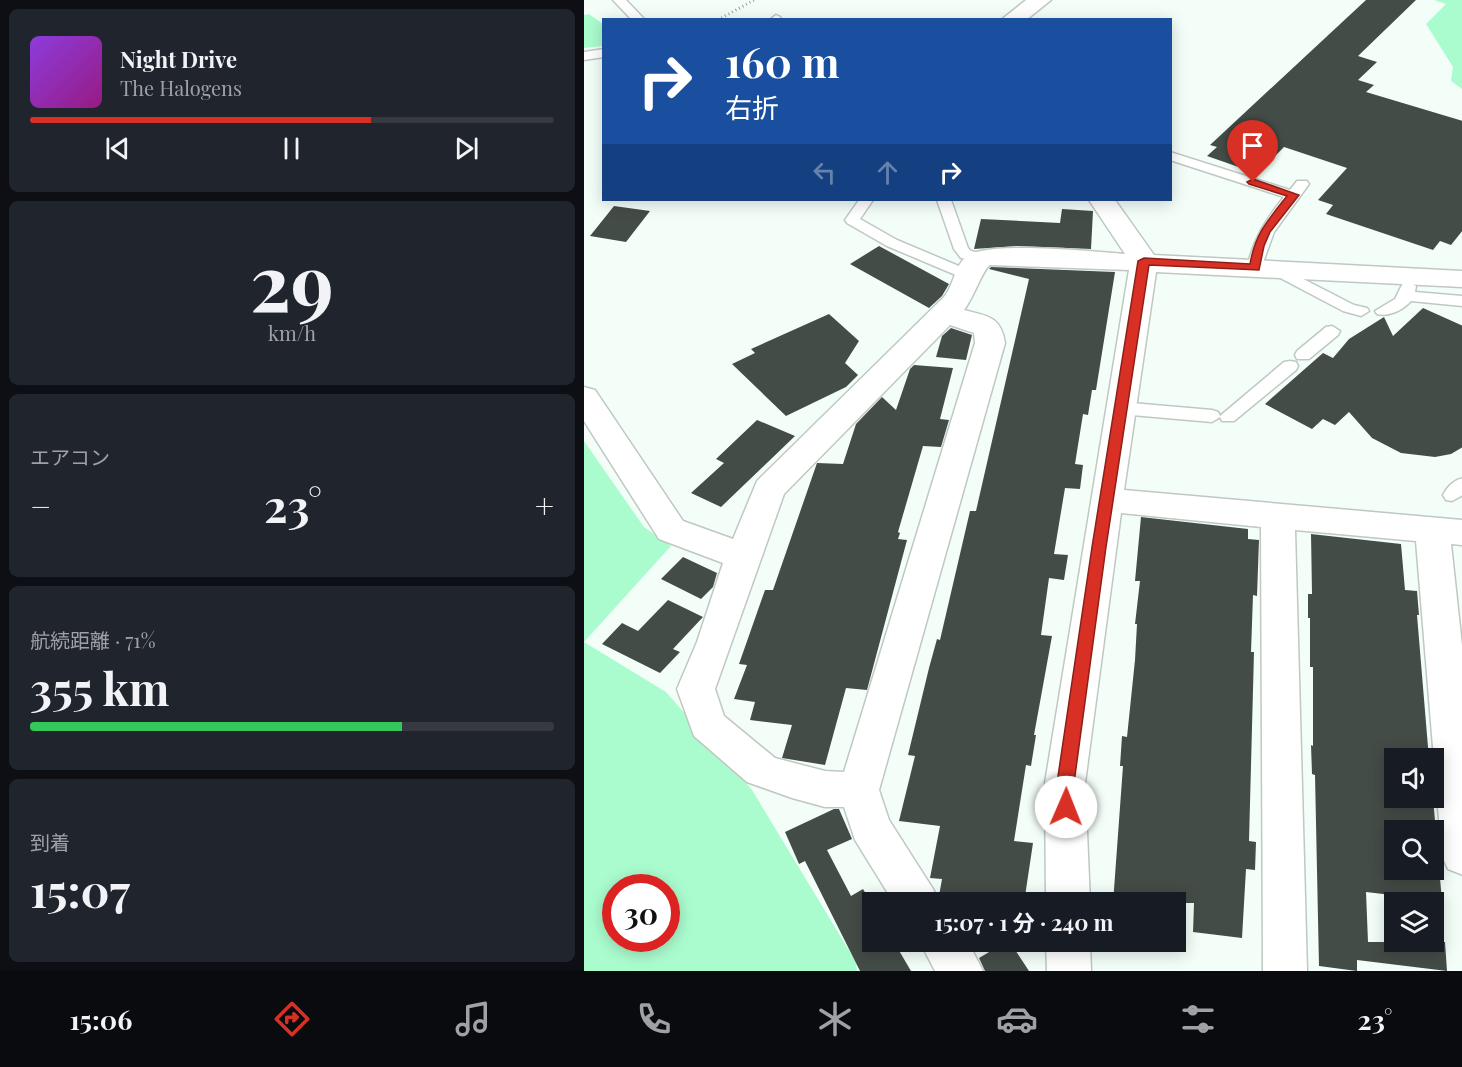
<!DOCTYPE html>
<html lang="ja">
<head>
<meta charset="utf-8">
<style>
  :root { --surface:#171b24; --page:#20242c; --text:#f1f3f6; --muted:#9ea1a6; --line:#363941; --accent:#d93025 }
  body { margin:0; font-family:"Playfair Display","Noto Sans JP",serif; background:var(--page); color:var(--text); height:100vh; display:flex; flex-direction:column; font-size:22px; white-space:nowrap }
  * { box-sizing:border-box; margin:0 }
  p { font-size:20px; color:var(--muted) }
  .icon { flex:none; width:33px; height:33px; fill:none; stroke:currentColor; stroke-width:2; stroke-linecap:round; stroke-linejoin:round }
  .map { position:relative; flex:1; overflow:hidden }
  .sheet { display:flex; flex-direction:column; gap:9px; padding:9px; background:#0d0f14; width:584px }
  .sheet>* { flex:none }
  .banner { position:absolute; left:18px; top:18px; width:570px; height:183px; border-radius:0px; box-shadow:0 3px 15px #0003; background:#1a4fa0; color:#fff; overflow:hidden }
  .controls { position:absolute; left:800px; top:748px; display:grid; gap:12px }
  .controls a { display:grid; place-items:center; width:60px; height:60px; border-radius:0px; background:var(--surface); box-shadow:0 3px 15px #0003; font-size:30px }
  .speed { position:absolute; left:18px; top:874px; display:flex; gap:12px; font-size:30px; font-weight:700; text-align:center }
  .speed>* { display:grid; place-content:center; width:78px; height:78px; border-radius:50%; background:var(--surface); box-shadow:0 3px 15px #0003; line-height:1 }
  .speed .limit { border:9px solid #d22; background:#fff; color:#111 }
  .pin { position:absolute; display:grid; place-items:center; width:51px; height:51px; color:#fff; margin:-62px -26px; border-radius:50% 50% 50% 0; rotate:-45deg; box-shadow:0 0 6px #0007 }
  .pin .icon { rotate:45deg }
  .me { position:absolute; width:66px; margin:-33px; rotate:1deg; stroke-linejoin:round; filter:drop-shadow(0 0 4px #0008) }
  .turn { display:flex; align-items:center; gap:21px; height:126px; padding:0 24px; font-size:27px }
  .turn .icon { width:78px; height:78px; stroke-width:2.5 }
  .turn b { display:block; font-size:42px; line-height:51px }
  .lanes { display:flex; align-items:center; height:57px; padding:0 24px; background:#0003; justify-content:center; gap:30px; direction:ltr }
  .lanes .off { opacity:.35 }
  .big { font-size:45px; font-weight:700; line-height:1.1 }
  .sheet .tile { flex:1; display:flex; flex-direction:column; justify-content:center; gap:9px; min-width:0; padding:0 21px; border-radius:9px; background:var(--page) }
  .sheet .dial { align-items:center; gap:0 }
  .dial b { font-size:78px; line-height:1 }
  .song { display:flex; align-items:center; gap:18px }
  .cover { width:72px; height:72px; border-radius:9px; background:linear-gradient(135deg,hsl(270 70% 55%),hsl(310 70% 35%)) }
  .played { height:6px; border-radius:3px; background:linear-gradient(90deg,var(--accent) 65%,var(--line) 65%) }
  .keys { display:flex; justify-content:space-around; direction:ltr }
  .heat { display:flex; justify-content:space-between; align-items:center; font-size:33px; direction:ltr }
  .charge { height:9px; border-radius:4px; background:linear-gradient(90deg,#34c759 71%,var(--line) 0) }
  .trip { position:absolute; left:278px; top:892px; width:324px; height:60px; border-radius:0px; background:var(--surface); box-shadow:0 3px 15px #0003; font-weight:700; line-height:60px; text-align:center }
  .tabs { display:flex; height:96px; justify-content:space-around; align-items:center; background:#090b0e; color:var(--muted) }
  .tabs .icon { width:42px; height:42px }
  .tabs .current { color:var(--accent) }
  .tabs b { font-size:27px; color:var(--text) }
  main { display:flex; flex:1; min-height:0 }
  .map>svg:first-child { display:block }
</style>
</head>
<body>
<main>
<section class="sheet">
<div class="tile">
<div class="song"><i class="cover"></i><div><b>Night Drive</b><p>The Halogens</p></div></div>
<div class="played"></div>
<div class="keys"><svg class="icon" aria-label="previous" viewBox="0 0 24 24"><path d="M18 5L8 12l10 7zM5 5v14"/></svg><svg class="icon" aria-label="pause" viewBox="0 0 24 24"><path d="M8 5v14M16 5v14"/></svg><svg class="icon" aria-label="next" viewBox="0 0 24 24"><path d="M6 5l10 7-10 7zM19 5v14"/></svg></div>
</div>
<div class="tile dial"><b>29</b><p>km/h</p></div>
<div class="tile"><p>エアコン</p>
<div class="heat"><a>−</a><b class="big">23°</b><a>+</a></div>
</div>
<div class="tile"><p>航続距離 · 71%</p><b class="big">355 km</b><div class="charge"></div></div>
<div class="tile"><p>到着</p><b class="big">15:07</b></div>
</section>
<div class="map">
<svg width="879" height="971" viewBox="0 0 879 971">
  <rect width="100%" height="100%" fill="#f4fef8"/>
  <!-- green -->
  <path fill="#aafcce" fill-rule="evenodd" d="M850 0H878V89L867 81 869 67 842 24 862 4Z
    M5 14 19 24V46L0 48V15Z
    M0 441 60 527 87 546 0 642 82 692 168 790 272 962 273 971H0ZM32 888H82V939H32Z"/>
  <!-- building -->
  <path fill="#444c47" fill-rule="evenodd" d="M782 0H832L774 56 793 62 774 80 790 85 782 92 879 121V230L867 245 856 241 849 250 742 214 749 205 734 200 763 168 700 147 683 164 679 163 669 172 623 156 633 147 626 145Z
    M30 206 66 211 42 242 6 236Z
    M478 209 509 211 507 249 433 246 390 249 397 219 476 223Z
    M295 246 365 284 358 296 345 308 266 264Z
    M407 267 531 272 512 390H508L504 415 499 414 491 464 499 465 496 489 481 488 470 554 484 555 480 580 465 578 457 635 468 636 450 735H452L447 766 442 765 430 841 449 843 440 903H358L355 896 358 879 346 878 356 826 315 821 331 756 324 755 345 668 353 639 356 640 386 511H392L445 279 405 269Z
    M839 308 879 326V447L867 454 851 457 817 453 788 438 765 412 751 425 739 419 728 429 681 404 739 353 749 358 765 339 800 317 809 336Z
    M245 314 275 341 261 363 274 375 262 387 202 416 148 364 171 353 167 349Z
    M367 328 388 335 382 360 352 357 358 336Z
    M330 365 369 368 356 419 365 420 357 447 339 446 314 532 316 533 314 539 323 540 283 690 262 688 241 765 198 758 208 725 166 720 171 702 150 699 163 665 155 664 181 590H189L233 463 259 464 272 424 298 397 312 410 326 369Z
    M173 420 211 436 137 507 107 493 140 463 132 459Z
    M557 517 664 529V539L675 540 673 596 669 595 667 652H670L665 841 672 842 671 870 662 869 658 938 609 932 610 903H529L539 766H536L538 736 543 737 551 660 553 624H551L556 581H551Z
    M727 534 817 544 821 590 833 591 835 615H833L845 759H810V798H849L858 901 782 892 784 942H861L863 971 773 960V971L735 966 731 775 728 774 727 745 729 746V667H726V618H724V594H728ZM810 831H849V870H810Z
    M99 557 133 573 129 587 117 599 77 579Z
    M84 600 119 617 89 649 96 652 76 673 18 644 38 623 54 631Z
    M250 809H255L268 839 243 850 267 896 279 889 288 904V942H310L327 971H276L221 861 215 864 201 832Z
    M422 942H426L445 971H401L395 958Z"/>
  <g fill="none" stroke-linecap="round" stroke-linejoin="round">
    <defs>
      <path id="service" d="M29 0H42L61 20H48Z
        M192 15 196 17 198 20H186Z
        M20 49V57L0 60V52Z
        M586 152 706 190 713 181H723L725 184 690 232 676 271H666L663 268C669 240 682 219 700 197L586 160Z
        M275 200H289L276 219 313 240 389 272 392 275 389 278H379L303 246 263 223 261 220Z
        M353 200H367L384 248 387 251 404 255 406 258 404 261 399 262 377 258 370 249Z
        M690 264 770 305 783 308 785 311 777 316 759 311 685 272 682 269 685 266Z
        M824 281 832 286 831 292 879 296V306L827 301C819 310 805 317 793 314L791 311 811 299 819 283Z
        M748 326 756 331 754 335 725 359H713L711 355 713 351 742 327Z
        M706 361 712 362 714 366 712 370 650 421H638L636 417 628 422 536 414 530 412 528 408 530 404 536 402 628 410 634 412 636 416 700 362Z
        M879 478V495L868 501 862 500 859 495C863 487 870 480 879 478Z"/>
      <path id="minor" d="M442 0H467L442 20H417Z
        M505 200H531L570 255 879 271V287L572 272 540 490 879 520V545L867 544 879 655V875L864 869 858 856 832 541 711 530 723 971H679L677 527 537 513 501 783 506 903H462L461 783 545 270 406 265C399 269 389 299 380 310 403 316 417 316 421 343L295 790 305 820 349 889 356 903H310L271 840 260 807H241L208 798 163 782 110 736 93 689 113 642 139 563 75 539 0 421V387L11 390 99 521 149 539 173 481 360 297C370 285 370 267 382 257 401 240 512 252 541 254ZM366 325 390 333 391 343 260 772 241 771 191 758 140 716 131 689 200 494Z
        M336 942H384L399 971H351Z
        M462 942H506L507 971H463Z"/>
    </defs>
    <!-- service casing -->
    <use href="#service" stroke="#bfc8c2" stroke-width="3"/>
    <!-- minor casing -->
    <use href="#minor" stroke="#bfc8c2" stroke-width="3"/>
    <!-- path -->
    <path stroke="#9da4a0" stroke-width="3" stroke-dasharray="1 3" stroke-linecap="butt" d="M134 20 170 0"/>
    <!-- service -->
    <use href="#service" fill="#fff" fill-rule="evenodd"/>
    <!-- minor -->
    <use href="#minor" fill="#fff" fill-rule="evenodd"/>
  </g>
  <!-- route -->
  <path fill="#d93025" stroke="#8d1f18" stroke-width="1.5" d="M669 179 715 195 686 232 680 246 675 270 565 265 522 547 490 783V807L488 812 482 814 476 812 473 807V783L508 547 554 261 560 258 666 264C671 234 684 220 703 196L665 184 663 182Z"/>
</svg>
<div class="controls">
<a><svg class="icon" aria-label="sound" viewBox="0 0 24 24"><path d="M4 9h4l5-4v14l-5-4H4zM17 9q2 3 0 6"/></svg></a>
<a><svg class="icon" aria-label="search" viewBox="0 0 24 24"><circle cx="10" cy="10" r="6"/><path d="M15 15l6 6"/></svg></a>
<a><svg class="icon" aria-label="layers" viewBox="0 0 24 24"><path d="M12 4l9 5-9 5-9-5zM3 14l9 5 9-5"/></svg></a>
</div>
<div class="speed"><div class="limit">30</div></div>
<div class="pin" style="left:669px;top:182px;background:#d93025"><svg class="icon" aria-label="arrive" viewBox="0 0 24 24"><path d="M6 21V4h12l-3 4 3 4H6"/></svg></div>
<svg class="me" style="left:482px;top:807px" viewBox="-20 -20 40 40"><circle r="19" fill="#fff"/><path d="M0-13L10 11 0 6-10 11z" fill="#d93025"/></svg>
<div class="trip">15:07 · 1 分 · 240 m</div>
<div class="banner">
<div class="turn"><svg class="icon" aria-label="right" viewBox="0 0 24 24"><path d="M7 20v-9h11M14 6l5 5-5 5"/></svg><div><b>160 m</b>右折</div></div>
<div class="lanes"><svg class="icon off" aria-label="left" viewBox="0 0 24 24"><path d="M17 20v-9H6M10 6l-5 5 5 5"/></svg><svg class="icon off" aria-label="ahead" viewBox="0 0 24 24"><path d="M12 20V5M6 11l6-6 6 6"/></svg><svg class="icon" aria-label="right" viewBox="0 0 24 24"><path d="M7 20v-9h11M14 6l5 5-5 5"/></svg></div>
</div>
</div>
</main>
<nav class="tabs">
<b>15:06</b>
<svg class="icon current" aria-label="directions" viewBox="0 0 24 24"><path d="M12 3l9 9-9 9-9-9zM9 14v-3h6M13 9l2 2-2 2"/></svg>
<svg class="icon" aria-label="music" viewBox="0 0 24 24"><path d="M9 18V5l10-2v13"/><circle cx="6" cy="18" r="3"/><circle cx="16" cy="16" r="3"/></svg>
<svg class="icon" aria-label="phone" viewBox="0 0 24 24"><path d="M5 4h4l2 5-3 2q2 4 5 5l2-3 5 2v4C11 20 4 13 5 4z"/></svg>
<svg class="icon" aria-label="climate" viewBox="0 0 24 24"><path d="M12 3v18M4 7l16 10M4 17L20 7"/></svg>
<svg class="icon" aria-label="car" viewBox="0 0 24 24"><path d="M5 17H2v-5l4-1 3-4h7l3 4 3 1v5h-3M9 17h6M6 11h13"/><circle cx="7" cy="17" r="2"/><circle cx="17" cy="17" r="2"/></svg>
<svg class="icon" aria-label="filters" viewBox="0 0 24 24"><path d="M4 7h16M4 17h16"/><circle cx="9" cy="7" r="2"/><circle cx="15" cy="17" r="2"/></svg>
<b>23°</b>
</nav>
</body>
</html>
